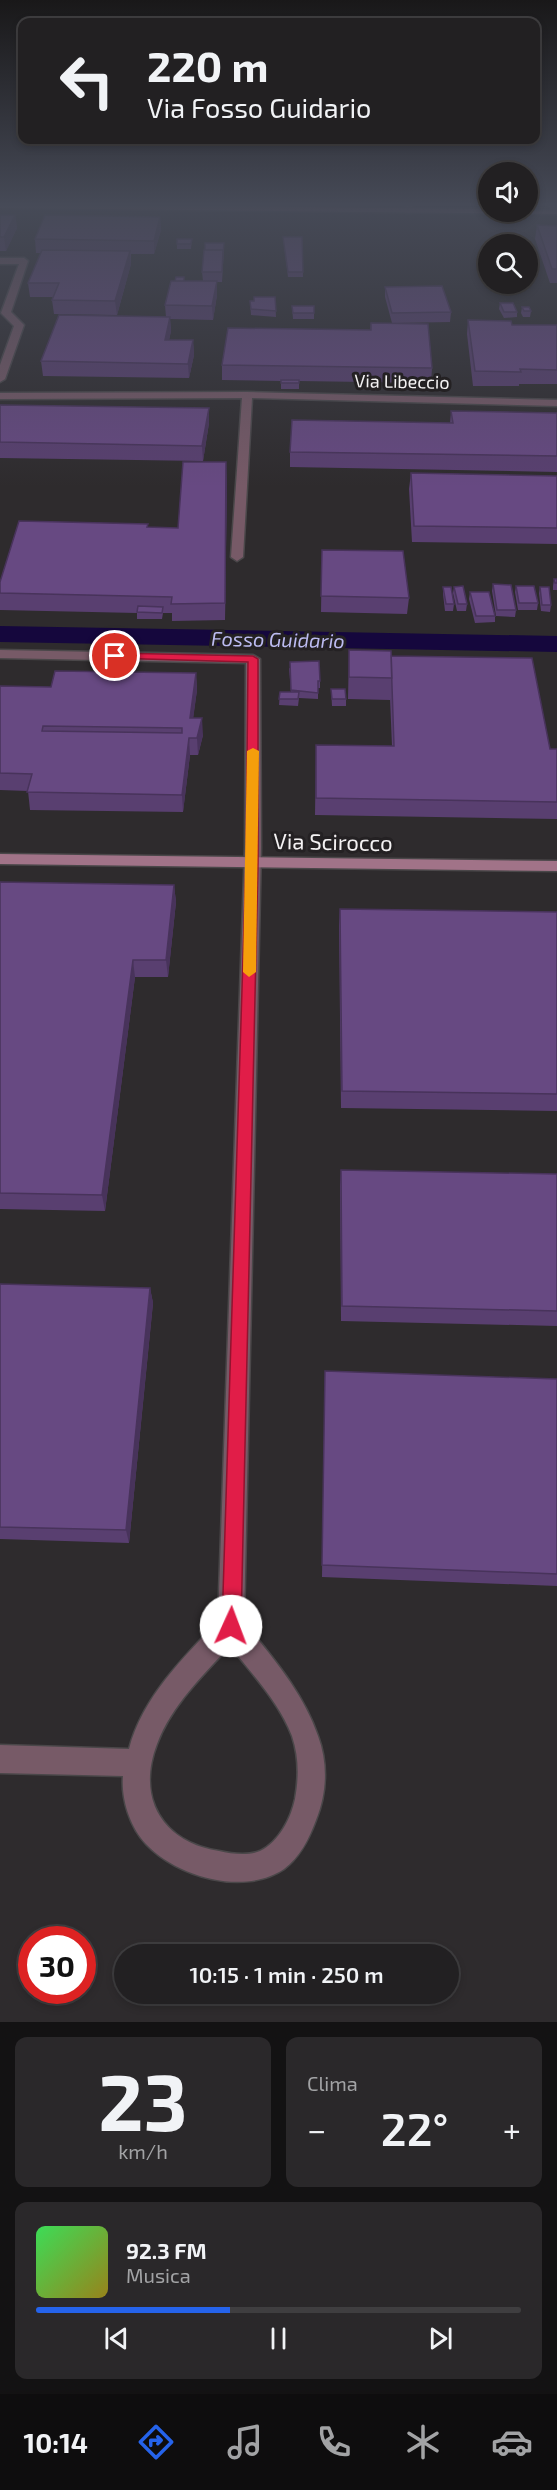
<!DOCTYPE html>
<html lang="it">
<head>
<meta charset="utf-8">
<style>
  :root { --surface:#222022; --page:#2a282a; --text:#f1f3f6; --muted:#a2a3a5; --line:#3f3e40; --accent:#2563eb }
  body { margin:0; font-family:"Exo 2",sans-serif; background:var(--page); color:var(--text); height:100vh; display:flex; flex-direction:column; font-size:22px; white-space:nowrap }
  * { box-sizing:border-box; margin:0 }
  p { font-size:20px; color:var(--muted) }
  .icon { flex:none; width:33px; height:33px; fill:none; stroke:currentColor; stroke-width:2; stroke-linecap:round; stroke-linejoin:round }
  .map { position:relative; height:2022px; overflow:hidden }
  .sheet { display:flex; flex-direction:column; gap:15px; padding:15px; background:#131213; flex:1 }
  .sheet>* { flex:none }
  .top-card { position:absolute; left:18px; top:18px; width:522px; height:126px; border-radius:12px; box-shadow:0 3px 9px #0003,0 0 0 2px var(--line); background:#222022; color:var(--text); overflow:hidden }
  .controls { position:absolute; left:478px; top:162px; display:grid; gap:12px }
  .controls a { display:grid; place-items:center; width:60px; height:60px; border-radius:50%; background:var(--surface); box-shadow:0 3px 9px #0003,0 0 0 2px var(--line); font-size:30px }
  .speed { position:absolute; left:18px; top:1926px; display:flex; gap:12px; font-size:30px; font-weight:700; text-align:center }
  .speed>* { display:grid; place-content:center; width:78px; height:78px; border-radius:50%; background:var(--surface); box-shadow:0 3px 9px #0003,0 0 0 2px var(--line); line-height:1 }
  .speed .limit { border:9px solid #d22; background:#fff; color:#111 }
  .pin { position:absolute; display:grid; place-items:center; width:51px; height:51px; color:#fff; margin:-26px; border:3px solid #fff; border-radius:50%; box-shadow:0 2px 6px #0007 }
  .me { position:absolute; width:66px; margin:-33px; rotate:2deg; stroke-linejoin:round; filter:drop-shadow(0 0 4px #0008) }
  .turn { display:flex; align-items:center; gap:21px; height:126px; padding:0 30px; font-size:27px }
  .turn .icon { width:78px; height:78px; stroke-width:2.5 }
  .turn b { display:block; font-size:42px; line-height:51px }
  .big { font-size:45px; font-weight:600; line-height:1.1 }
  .sheet .widget { flex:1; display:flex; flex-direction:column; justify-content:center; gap:9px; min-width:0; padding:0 21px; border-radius:12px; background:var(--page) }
  .sheet .dial { align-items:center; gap:0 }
  .dial b { font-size:78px; line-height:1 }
  .song { display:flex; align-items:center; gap:18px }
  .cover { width:72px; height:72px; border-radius:9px; background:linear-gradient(135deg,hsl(130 70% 55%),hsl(50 70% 35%)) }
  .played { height:6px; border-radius:3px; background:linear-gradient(90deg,var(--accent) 40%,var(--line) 40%) }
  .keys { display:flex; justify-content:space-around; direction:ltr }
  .heat { display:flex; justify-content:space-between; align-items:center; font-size:33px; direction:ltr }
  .sheet .tiles { flex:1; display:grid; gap:15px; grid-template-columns:1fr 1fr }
  .widget:last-child { grid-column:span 2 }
  .trip { position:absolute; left:114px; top:1944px; width:345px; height:60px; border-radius:30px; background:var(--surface); box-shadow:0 3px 9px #0003,0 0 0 2px var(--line); font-weight:600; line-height:60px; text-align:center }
  .tabs { display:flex; height:96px; justify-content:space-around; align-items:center; background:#0e0d0e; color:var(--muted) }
  .tabs .icon { width:42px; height:42px }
  .tabs .active { color:var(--accent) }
  .tabs b { font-size:27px; color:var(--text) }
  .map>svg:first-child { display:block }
</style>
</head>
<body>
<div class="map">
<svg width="557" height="2022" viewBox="0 0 557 2022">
  <rect width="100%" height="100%" fill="#2e2b2d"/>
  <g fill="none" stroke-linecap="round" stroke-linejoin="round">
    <!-- canal -->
    <path fill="#15073d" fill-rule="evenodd" d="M0 626 557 636V652L0 642Z"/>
    <defs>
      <path id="lane" d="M404 204H412V213H406Z"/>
      <path id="street" d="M548 204H556L557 214H552Z
        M0 258H24L28 261 11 312 24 325 5 379 0 382V365L14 326 1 313 19 264H0Z
        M247 392 557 400V406L252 398 243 557 237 561 231 557 242 398 0 399V393Z
        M0 650 253 655 260 659 261 847 244 1622C272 1657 303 1692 318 1736 328 1763 327 1793 316 1820 309 1839 300 1857 284 1869 244 1896 177 1877 146 1844 130 1827 121 1799 123 1776L0 1773V1745L129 1749C142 1698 183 1658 218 1621L245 847 246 663 0 658ZM230 1646C252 1674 279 1702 292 1736 299 1757 299 1777 295 1799 291 1818 279 1842 260 1851 248 1856 232 1854 219 1851 163 1842 136 1799 157 1744 171 1706 203 1675 230 1646Z"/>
      <path id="secondary" d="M0 204 489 209V212L557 210V214L0 208Z
        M0 854 557 861V871L0 864Z"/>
    </defs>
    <!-- lane casing -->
    <use href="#lane" stroke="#4a4749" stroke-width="3"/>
    <!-- street casing -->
    <use href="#street" stroke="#4a4749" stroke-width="3"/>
    <!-- secondary casing -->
    <use href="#secondary" stroke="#4a4749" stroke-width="3"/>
    <!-- lane -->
    <use href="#lane" fill="#775a67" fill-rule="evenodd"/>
    <!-- street -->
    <use href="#street" fill="#775a67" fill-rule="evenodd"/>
    <!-- secondary -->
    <use href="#secondary" fill="#a17388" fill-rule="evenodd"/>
  </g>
  <!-- wall -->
  <path fill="#593f70" d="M0 215H15L17 228 6 251H0Z
    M160 217 161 230 154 254H131V264L117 315 54 314 52 300 53 297H30L28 283 41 253H36L35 239Z
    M537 225 557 226V283H550L535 239Z
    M283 237H302L303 277H288Z
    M192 239 191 249H177V244Z
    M224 248 222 282H217V295L213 320 170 319 171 331 169 340H193L194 355 189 378 43 376 41 361 166 317 165 305 175 281H203L202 272Z
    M385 287 451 312 450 322 395 323 432 368 431 383 299 381V389H281V381L222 380V365L370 330 371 323H392L385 297Z
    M275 297 276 317 251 315 250 301Z
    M500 303 517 312V317L504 318 499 309Z
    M292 306 314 313V319H293Z
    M522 307 531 311 530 317H523L521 313Z
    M468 320 512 325H557V384H519V386H473L467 334Z
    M0 405 209 423 203 461 0 458Z
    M451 411 557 413V472L290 467V452L450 423Z
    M411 473 557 476V544L412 542 409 489Z
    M227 478 225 620 172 621V613H163L162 619H137V613L0 610V582L148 524V527L178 528Z
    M322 550 409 598 407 614 321 612Z
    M554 579H557V590H553V586Z
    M493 584 516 610 515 617 496 616 492 591Z
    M516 586 538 603 537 610H518L515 592Z
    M443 587 454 604 453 611H445L443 594Z
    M454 587 467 604 466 611H457L453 593Z
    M540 587 551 605 550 612 541 611 539 593Z
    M470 592 495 616V622L475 623 469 599Z
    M349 650 391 656 550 749H557V819L315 815 316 745 392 746 390 698V700L348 699Z
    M289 668 320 681V688H318V699L299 698 298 706 279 705 280 692H291Z
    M196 673 197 690 193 718 203 735 198 755H190L183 812 30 810 28 791 0 790V686L51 687Z
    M331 689 346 699V706H332Z
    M0 882 174 885 176 902 168 977H135L105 1211 0 1209Z
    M340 909 557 912V1111L341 1108 339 926Z
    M341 1170 557 1174V1326L341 1321 340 1186Z
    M0 1284 150 1288 153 1303 129 1543 0 1539Z
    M325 1371 557 1379V1586L322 1577Z"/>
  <!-- shaded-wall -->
  <path fill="#48335b" d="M15 215 17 228 6 251 4 237Z
    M160 217 161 230 154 254V241Z
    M224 243V248L222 282 223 250Z
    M130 251 131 264 117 315 115 301Z
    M217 281V295L213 320 212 306Z
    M170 317 171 331 166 354 165 340Z
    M193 340 194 355 189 378 188 364Z
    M209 408V423L203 461 202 446Z
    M226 462 227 478 225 620V603Z
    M196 673 197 690 191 735 190 718Z
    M202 718 203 735 198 755 197 738Z
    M189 738 190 755 183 812 182 795Z
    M174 885 176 902 168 977 166 960Z
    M133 960 135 977 105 1211 102 1195Z
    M150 1288 153 1303 129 1543 126 1530Z"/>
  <!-- building -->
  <path fill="#674982" stroke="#48335b" stroke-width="1.5" fill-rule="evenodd" d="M0 215H15L4 237H0Z
    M45 215 160 217 154 241 35 239Z
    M537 225 557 226V269H552Z
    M283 237H302L303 272H288Z
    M177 239H192L191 244H177Z
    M205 243H224L223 254V250H205Z
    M42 250 130 251 115 301 52 300 59 283H28Z
    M204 250H223L222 272H202Z
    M176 277H184V281H175Z
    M171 281H217L212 306 165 305Z
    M442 286 451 312 392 313 385 287Z
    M254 297H275L276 311 251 309 250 301H254Z
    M500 303H513L517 312H504Z
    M292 306H314V313H293Z
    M522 307H529L531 311H524Z
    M59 315 170 317 165 340H193L188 364 41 361Z
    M468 320 511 321 512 325H557V370L520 369 521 372 475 371Z
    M371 323 428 324 432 368 222 365 228 328 371 330Z
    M281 380H299V383H281Z
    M0 405 209 408 202 446 0 442Z
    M451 411 557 413V456L290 452 292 420 453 423Z
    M183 462H226L225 603 171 604 172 597 0 593V582L19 521 148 524 147 527 178 528Z
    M411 473 557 476V528L414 526Z
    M322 550 403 551 409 598 321 596Z
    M554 579H557V583H555Z
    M493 584 511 585 516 610H497Z
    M463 586 467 604H458L454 587Z
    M516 586H534L538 603H519Z
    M443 587H451L454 604H446Z
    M540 587H549L551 605H542Z
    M470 592H489L495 616H476Z
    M138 606 163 607 162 613 137 612Z
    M349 650 391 651 392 678 349 677Z
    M391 656 532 658 550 749H557V802L316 798V745L394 746Z
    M319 661 320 681H318V693L291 690 290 662Z
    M55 671 196 673 190 718H202L197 738H189L182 795 27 792 32 774 0 773V686L51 687ZM43 726 182 728V733L42 731Z
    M331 689H345L346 699H332Z
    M280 692H299L298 699H279Z
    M0 882 174 885 166 960H133L102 1195 0 1193Z
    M340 909 557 912V1094L342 1091Z
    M341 1170 557 1174V1311L342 1306Z
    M0 1284 150 1288 126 1530 0 1527Z
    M325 1371 557 1379V1574L322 1565Z"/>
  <!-- sky -->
  <linearGradient id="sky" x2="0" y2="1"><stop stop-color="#191819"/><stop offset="0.42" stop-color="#464a57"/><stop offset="1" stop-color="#464a57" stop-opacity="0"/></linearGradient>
  <rect width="557" height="487" fill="url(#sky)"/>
  <!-- route -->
  <path fill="#e11d48" stroke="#92132f" stroke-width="1.5" d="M115 653 253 656 258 659V862L241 1626 238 1633 231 1635 224 1633 222 1626 246 862 248 662 111 658V654Z"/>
  <!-- slow -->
  <path fill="#f59e0b" d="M253 748 259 751 256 972 249 977 243 972 247 751Z"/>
  <g text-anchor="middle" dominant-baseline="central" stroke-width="6" stroke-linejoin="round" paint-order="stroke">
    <!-- far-street labels -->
    <g font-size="18" fill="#f4f2f3" stroke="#242123">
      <text transform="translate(402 381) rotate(1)">Via Libeccio</text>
    </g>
    <!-- far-water labels -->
    <g font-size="20" font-style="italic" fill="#bcbbf1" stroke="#242123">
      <text transform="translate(278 639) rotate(1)">Fosso Guidario</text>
    </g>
    <!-- street labels -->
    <g font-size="22" fill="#f4f2f3" stroke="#242123">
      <text transform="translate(333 841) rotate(1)">Via Scirocco</text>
    </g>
  </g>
</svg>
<div class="controls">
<a><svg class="icon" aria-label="sound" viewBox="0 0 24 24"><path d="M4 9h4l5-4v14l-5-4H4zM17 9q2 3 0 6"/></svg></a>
<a><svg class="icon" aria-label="search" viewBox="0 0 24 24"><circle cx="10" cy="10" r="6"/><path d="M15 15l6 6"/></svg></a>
</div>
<div class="speed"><div class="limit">30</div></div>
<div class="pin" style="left:115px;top:656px;background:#d93025"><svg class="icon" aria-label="arrive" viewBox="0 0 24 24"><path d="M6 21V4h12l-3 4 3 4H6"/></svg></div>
<svg class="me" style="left:231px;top:1626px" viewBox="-20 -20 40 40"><circle r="19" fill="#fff"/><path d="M0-13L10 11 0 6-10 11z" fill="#e11d48"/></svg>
<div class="trip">10:15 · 1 min · 250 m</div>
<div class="top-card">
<div class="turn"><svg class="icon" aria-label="left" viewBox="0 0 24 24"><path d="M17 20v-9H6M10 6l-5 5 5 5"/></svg><div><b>220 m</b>Via Fosso Guidario</div></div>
</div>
</div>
<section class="sheet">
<div class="tiles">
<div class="widget dial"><b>23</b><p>km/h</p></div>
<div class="widget"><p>Clima</p>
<div class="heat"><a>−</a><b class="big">22°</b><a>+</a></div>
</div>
<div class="widget">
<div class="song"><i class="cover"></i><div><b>92.3 FM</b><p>Musica</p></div></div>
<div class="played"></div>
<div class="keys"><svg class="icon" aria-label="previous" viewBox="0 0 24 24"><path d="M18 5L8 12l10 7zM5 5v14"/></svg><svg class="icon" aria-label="pause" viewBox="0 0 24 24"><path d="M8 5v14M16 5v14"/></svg><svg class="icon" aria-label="next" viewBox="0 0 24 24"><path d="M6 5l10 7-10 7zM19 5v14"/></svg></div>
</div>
</div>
</section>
<nav class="tabs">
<b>10:14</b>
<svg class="icon active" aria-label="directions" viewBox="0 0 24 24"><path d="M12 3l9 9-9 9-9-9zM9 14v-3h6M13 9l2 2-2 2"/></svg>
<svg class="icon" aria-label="music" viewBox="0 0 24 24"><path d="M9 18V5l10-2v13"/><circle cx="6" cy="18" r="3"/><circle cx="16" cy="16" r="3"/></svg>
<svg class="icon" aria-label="phone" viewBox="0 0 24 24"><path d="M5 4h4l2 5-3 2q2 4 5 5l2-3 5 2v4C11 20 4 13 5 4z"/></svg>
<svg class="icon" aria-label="climate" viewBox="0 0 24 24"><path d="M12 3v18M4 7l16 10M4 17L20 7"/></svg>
<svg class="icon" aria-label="car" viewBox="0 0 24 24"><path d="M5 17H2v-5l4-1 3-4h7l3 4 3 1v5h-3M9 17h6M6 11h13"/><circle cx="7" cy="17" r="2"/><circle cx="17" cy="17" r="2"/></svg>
</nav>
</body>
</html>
